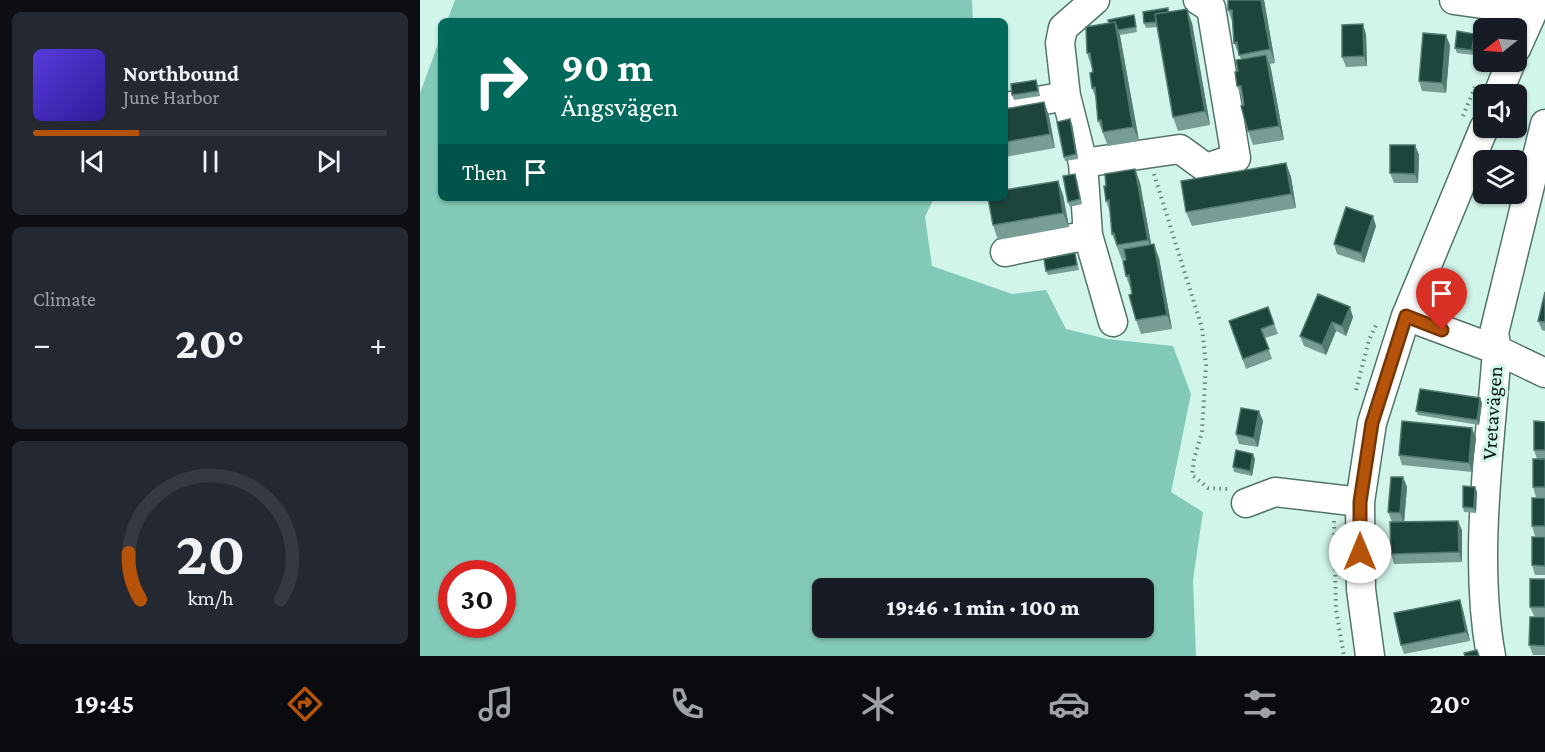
<!DOCTYPE html>
<html lang="en">
<head>
<meta charset="utf-8">
<style>
  :root { --surface:#171b24; --page:#242831; --text:#f1f3f6; --muted:#9ea1a6; --line:#363941; --accent:#b45309 }
  body { margin:0; font-family:"Crimson Pro",serif; background:var(--page); color:var(--text); height:100vh; display:flex; flex-direction:column; font-size:22px; white-space:nowrap }
  * { box-sizing:border-box; margin:0 }
  p { font-size:20px; color:var(--muted) }
  .icon { flex:none; width:33px; height:33px; fill:none; stroke:currentColor; stroke-width:2; stroke-linecap:round; stroke-linejoin:round }
  .map { position:relative; flex:1; overflow:hidden }
  .drawer { display:flex; flex-direction:column; gap:12px; padding:12px; background:#0d0f14; width:420px }
  .drawer>* { flex:none }
  .guide { position:absolute; left:18px; top:18px; width:570px; height:183px; border-radius:9px; box-shadow:0 2px 4px #0004; background:#00695c; color:#fff; overflow:hidden }
  .needle { width:39px; rotate:253deg }
  .fabs { position:absolute; left:1053px; top:18px; display:grid; gap:12px }
  .fabs a { display:grid; place-items:center; width:54px; height:54px; border-radius:9px; background:var(--surface); box-shadow:0 2px 4px #0004; font-size:30px }
  .speed { position:absolute; left:18px; top:560px; display:flex; gap:12px; font-size:30px; font-weight:700; text-align:center }
  .speed>* { display:grid; place-content:center; width:78px; height:78px; border-radius:50%; background:var(--surface); box-shadow:0 2px 4px #0004; line-height:1 }
  .speed .limit { border:9px solid #d22; background:#fff; color:#111 }
  .pin { position:absolute; display:grid; place-items:center; width:51px; height:51px; color:#fff; margin:-62px -26px; border-radius:50% 50% 50% 0; rotate:-45deg; box-shadow:0 0 6px #0007 }
  .pin .icon { rotate:45deg }
  .me { position:absolute; width:66px; margin:-33px; rotate:0deg; stroke-linejoin:round; filter:drop-shadow(0 0 4px #0008) }
  .turn { display:flex; align-items:center; gap:21px; height:126px; padding:0 24px; font-size:27px }
  .turn .icon { width:78px; height:78px; stroke-width:2.5 }
  .turn b { display:block; font-size:42px; line-height:51px }
  .then { display:flex; align-items:center; height:57px; padding:0 24px; background:#0003; gap:12px; font-size:22px }
  .big { font-size:45px; font-weight:800; line-height:1.1 }
  .drawer .tile { flex:1; display:flex; flex-direction:column; justify-content:center; gap:9px; min-width:0; padding:0 21px; border-radius:9px; background:var(--page) }
  .drawer .dial { align-items:center; gap:0 }
  .dial svg { height:156px; overflow:visible; fill:none; stroke:var(--line); stroke-width:7; stroke-linecap:round; text-anchor:middle }
  .dial text { fill:var(--text); stroke:none }
  .song { display:flex; align-items:center; gap:18px }
  .cover { width:72px; height:72px; border-radius:9px; background:linear-gradient(135deg,hsl(250 70% 55%),hsl(250 70% 35%)) }
  .played { height:6px; border-radius:3px; background:linear-gradient(90deg,var(--accent) 30%,var(--line) 30%) }
  .keys { display:flex; justify-content:space-around; direction:ltr }
  .heat { display:flex; justify-content:space-between; align-items:center; font-size:33px; direction:ltr }
  .trip { position:absolute; left:392px; top:578px; width:342px; height:60px; border-radius:9px; background:var(--surface); box-shadow:0 2px 4px #0004; font-weight:800; line-height:60px; text-align:center }
  .tabs { display:flex; height:96px; justify-content:space-around; align-items:center; background:#090b0e; color:var(--muted) }
  .tabs .icon { width:42px; height:42px }
  .tabs .selected { color:var(--accent) }
  .tabs b { font-size:27px; color:var(--text) }
  main { display:flex; flex:1; min-height:0 }
  .map>svg:first-child { display:block }
</style>
</head>
<body>
<main>
<section class="drawer">
<div class="tile">
<div class="song"><i class="cover"></i><div><b>Northbound</b><p>June Harbor</p></div></div>
<div class="played"></div>
<div class="keys"><svg class="icon" aria-label="previous" viewBox="0 0 24 24"><path d="M18 5L8 12l10 7zM5 5v14"/></svg><svg class="icon" aria-label="pause" viewBox="0 0 24 24"><path d="M8 5v14M16 5v14"/></svg><svg class="icon" aria-label="next" viewBox="0 0 24 24"><path d="M6 5l10 7-10 7zM19 5v14"/></svg></div>
</div>
<div class="tile"><p>Climate</p>
<div class="heat"><a>−</a><b class="big">20°</b><a>+</a></div>
</div>
<div class="tile dial"><svg viewBox="0 0 100 80">
<path d="M14 69A42 42 0 1 1 86 69"/>
<path d="M14 69A42 42 0 0 1 8 45" stroke="#b45309"/>
<text x="50" y="56" font-size="32" font-weight="700">20</text>
<text x="50" y="72" font-size="11">km/h</text>
</svg></div>
</section>
<div class="map">
<svg width="1125" height="656" viewBox="0 0 1125 656">
  <rect width="100%" height="100%" fill="#d1f5eb"/>
  <!-- green -->
  <path fill="#83c9b7" fill-rule="evenodd" d="M35 0H552L553 21H27Z
    M21 36V198H514L505 217 512 266 592 294 626 290 646 329 687 339 753 346 771 394 751 492 783 512 773 580 776 656H0V93ZM32 573H82V624H32ZM402 588H723V627H402Z"/>
  <g fill="none" stroke-linecap="round" stroke-linejoin="round">
    <defs>
      <path id="minor" d="M675 0 643 28 640 43 646 96 663 163 668 235 693 322
        M1034 0 1113 11
        M1096 49 1118 0
        M1078 94 1091 62
        M585 107 646 96
        M663 163 760 149 786 168 816 158 791 8 778 0
        M585 252 668 235
        M986 316 1077 350 1125 373
        M826 503 855 492 940 502
        M950 656 941 589 940 502 952 423 986 316 1064 128
        M1071 656C1053 558 1070 449 1077 350L1074 333 1125 124"/>
    </defs>
    <!-- minor casing -->
    <use href="#minor" stroke="#54746b" stroke-width="31"/>
    <!-- path -->
    <path stroke="#6a837c" stroke-width="4" stroke-dasharray="1.5 4.5" stroke-linecap="butt" d="M1043 116 1055 87
      M734 174 782 328 786 365 782 432 774 459 772 475 788 488 807 489
      M936 390 949 340 957 323
      M914 521 916 610 924 656"/>
    <!-- minor -->
    <use href="#minor" stroke="#fff" stroke-width="28"/>
  </g>
  <!-- wall -->
  <path fill="#779d94" d="M808 0H844L855 63 850 64 851 69 864 140 833 145 828 131 823 100 817 86 818 71 821 59 814 43 812 21 808 10Z
    M748 8 749 12 772 23 790 125 758 131 753 117 737 27 726 28 724 23Z
    M715 20 717 32 700 35 719 141 688 146 678 121 676 99 672 88 673 72 667 53 666 27Z
    M946 34 947 66 926 67 922 57Z
    M1056 39 1054 55 1037 53 1035 48Z
    M1030 45 1026 93 1002 91 999 81Z
    M618 84 620 96 594 100 592 95Z
    M624 102 629 116 635 148 585 157V109Z
    M652 124 658 159 645 161 644 157Z
    M995 145 999 155 998 183H974L970 173Z
    M866 163 871 177 876 208 772 226 766 212Z
    M715 169 720 183 731 244 739 258 752 329 721 334 716 320 711 290 706 276V259L702 260 692 234 690 212 686 201V186Z
    M657 179 662 204 650 207 648 202Z
    M638 181 643 195 649 227 578 240 573 225Z
    M956 226 944 263 917 254 914 244Z
    M655 253 659 270 628 275 626 271Z
    M1125 292V331L1122 330 1118 321Z
    M898 294 933 317 926 336 916 331 906 355 884 346 880 336Z
    M848 307 858 334 845 338 852 359 826 369 809 321Z
    M1060 398 1062 403 1059 425 998 415 996 411Z
    M843 421 838 447 819 444 816 434Z
    M1125 422V497H1116L1113 487 1117 459 1114 450Z
    M1056 438 1052 472 982 465 979 455Z
    M835 459 832 476 814 472 813 467Z
    M983 477 987 487 984 522 1042 530V562L974 564 971 554 977 522H972L968 512Z
    M1055 487 1057 492 1056 513 1044 512 1043 507Z
    M1125 498V536H1115L1112 526Z
    M1125 537V575H1115L1112 565Z
    M1125 579V616H1114L1110 607Z
    M1043 610 1050 641 984 654 981 645Z
    M1125 617V655H1113L1109 645Z"/>
  <!-- shaded-wall -->
  <path fill="#537a70" d="M841 0H844L855 63 850 49Z
    M767 9 772 23 790 125 785 111Z
    M695 22 700 36 719 141 713 127Z
    M943 24 946 34 947 66 944 56Z
    M1054 34 1056 39 1054 55 1052 50Z
    M1026 35 1030 45 1026 93 1022 83Z
    M846 55 851 69 864 140 859 126Z
    M624 102 629 116 635 148 630 134Z
    M650 119 652 124 658 159 656 154Z
    M995 145 999 155 998 183 995 174Z
    M866 163 871 177 876 208 871 194Z
    M715 169 720 183 733 254 728 240Z
    M638 181 643 195 649 227 643 213Z
    M953 216 956 226 944 263 941 253Z
    M734 244 739 258 752 329 747 315Z
    M930 307 933 317 926 336 922 326Z
    M912 322 916 331 906 355 902 345Z
    M1060 398 1062 403 1059 425 1057 420Z
    M839 411 843 421 838 447 834 438Z
    M1052 428 1056 438 1052 472 1049 463Z
    M833 454 835 459 832 476 830 471Z
    M983 477 987 487 984 523 980 513Z
    M1055 487 1057 492 1056 513 1054 508Z
    M1038 521 1042 530V562L1039 552Z
    M1040 600 1043 610 1050 641 1046 632Z"/>
  <!-- building -->
  <path fill="#1d453c" stroke="#537a70" stroke-width="1.5" d="M808 0H841L850 49 819 55 817 42 814 43 812 10H808Z
    M748 8V12L735 14 736 22 724 23 723 12Z
    M767 9 785 111 753 117 735 14Z
    M714 15 716 27 698 30 695 22 689 23 688 20Z
    M695 22 713 127 683 132 681 120 678 121 675 87 672 88 670 73 673 72 670 53H667L666 27Z
    M943 24 944 56 922 57V25Z
    M1037 31 1054 34 1052 50 1035 48Z
    M1003 33 1026 35 1022 83 999 81Z
    M846 55 859 126 828 131 821 106 824 105 821 86H817L815 72 818 71 816 60Z
    M616 80 618 91 592 95 591 84Z
    M624 102 630 134 585 142V109Z
    M650 119 656 154 644 157 637 122Z
    M970 145H995V174L970 173Z
    M866 163 871 194 766 212 761 181Z
    M715 169 728 240 697 245 694 233 692 234 689 200 686 201 684 186H686L685 174Z
    M655 174 660 199 648 202 643 176Z
    M638 181 643 213 573 225 568 198H585V190Z
    M926 207 953 216 941 253 914 244Z
    M734 244 747 315 716 320 709 295 712 294 709 275 706 276 703 261 706 260 704 249Z
    M655 253 657 265 626 271 624 259Z
    M1125 292V322L1118 321Z
    M898 294 930 307 922 326 912 322 902 345 880 336Z
    M848 307 854 324 841 329 849 349 823 359 809 321Z
    M1000 389 1060 398 1057 420 996 411Z
    M821 408 839 411 834 438 816 434Z
    M982 421 1052 428 1049 463 979 455Z
    M1114 421 1125 422V450H1114Z
    M816 450 833 454 830 471 813 467Z
    M1113 459H1125V487H1113Z
    M971 477H983L980 513 968 512Z
    M1043 486 1055 487 1054 508 1043 507Z
    M1112 498H1125V526H1112Z
    M1038 521 1039 552 971 554 970 522Z
    M1112 537H1125V566L1112 565Z
    M1110 579H1125V607H1110Z
    M1040 600 1046 632 981 645 974 613Z
    M1110 617H1125V646L1109 645Z
    M1057 650 1059 656H1045L1044 653Z"/>
  <g fill="none" stroke-linecap="round" stroke-linejoin="round">
    <defs>
      <path id="route" d="M940 552V502L952 423 986 316 1022 330"/>
    </defs>
    <!-- route casing -->
    <use href="#route" stroke="#753606" stroke-width="15"/>
    <!-- route -->
    <use href="#route" stroke="#b45309" stroke-width="10"/>
  </g>
  <g text-anchor="middle" dominant-baseline="central" stroke-width="6" stroke-linejoin="round" paint-order="stroke">
    <!-- street labels -->
    <g font-size="21" fill="#091613" stroke="#d1f5eb">
      <text transform="translate(1072 413) rotate(-86)">Vretavägen</text>
    </g>
  </g>
</svg>
<div class="fabs">
<a><svg class="needle" viewBox="-14 -14 28 28"><path d="M0-13l5 13h-10z" fill="#e53935"/><path d="M0 13l5-13h-10z" fill="#9ea1a6"/></svg></a>
<a><svg class="icon" aria-label="sound" viewBox="0 0 24 24"><path d="M4 9h4l5-4v14l-5-4H4zM17 9q2 3 0 6"/></svg></a>
<a><svg class="icon" aria-label="layers" viewBox="0 0 24 24"><path d="M12 4l9 5-9 5-9-5zM3 14l9 5 9-5"/></svg></a>
</div>
<div class="speed"><div class="limit">30</div></div>
<div class="pin" style="left:1022px;top:330px;background:#d93025"><svg class="icon" aria-label="arrive" viewBox="0 0 24 24"><path d="M6 21V4h12l-3 4 3 4H6"/></svg></div>
<svg class="me" style="left:940px;top:552px" viewBox="-20 -20 40 40"><circle r="19" fill="#fff"/><path d="M0-13L10 11 0 6-10 11z" fill="#b45309"/></svg>
<div class="trip">19:46 · 1 min · 100 m</div>
<div class="guide">
<div class="turn"><svg class="icon" aria-label="right" viewBox="0 0 24 24"><path d="M7 20v-9h11M14 6l5 5-5 5"/></svg><div><b>90 m</b>Ängsvägen</div></div>
<div class="then">Then<svg class="icon" aria-label="arrive" viewBox="0 0 24 24"><path d="M6 21V4h12l-3 4 3 4H6"/></svg></div>
</div>
</div>
</main>
<nav class="tabs">
<b>19:45</b>
<svg class="icon selected" aria-label="directions" viewBox="0 0 24 24"><path d="M12 3l9 9-9 9-9-9zM9 14v-3h6M13 9l2 2-2 2"/></svg>
<svg class="icon" aria-label="music" viewBox="0 0 24 24"><path d="M9 18V5l10-2v13"/><circle cx="6" cy="18" r="3"/><circle cx="16" cy="16" r="3"/></svg>
<svg class="icon" aria-label="phone" viewBox="0 0 24 24"><path d="M5 4h4l2 5-3 2q2 4 5 5l2-3 5 2v4C11 20 4 13 5 4z"/></svg>
<svg class="icon" aria-label="climate" viewBox="0 0 24 24"><path d="M12 3v18M4 7l16 10M4 17L20 7"/></svg>
<svg class="icon" aria-label="car" viewBox="0 0 24 24"><path d="M5 17H2v-5l4-1 3-4h7l3 4 3 1v5h-3M9 17h6M6 11h13"/><circle cx="7" cy="17" r="2"/><circle cx="17" cy="17" r="2"/></svg>
<svg class="icon" aria-label="filters" viewBox="0 0 24 24"><path d="M4 7h16M4 17h16"/><circle cx="9" cy="7" r="2"/><circle cx="15" cy="17" r="2"/></svg>
<b>20°</b>
</nav>
</body>
</html>
